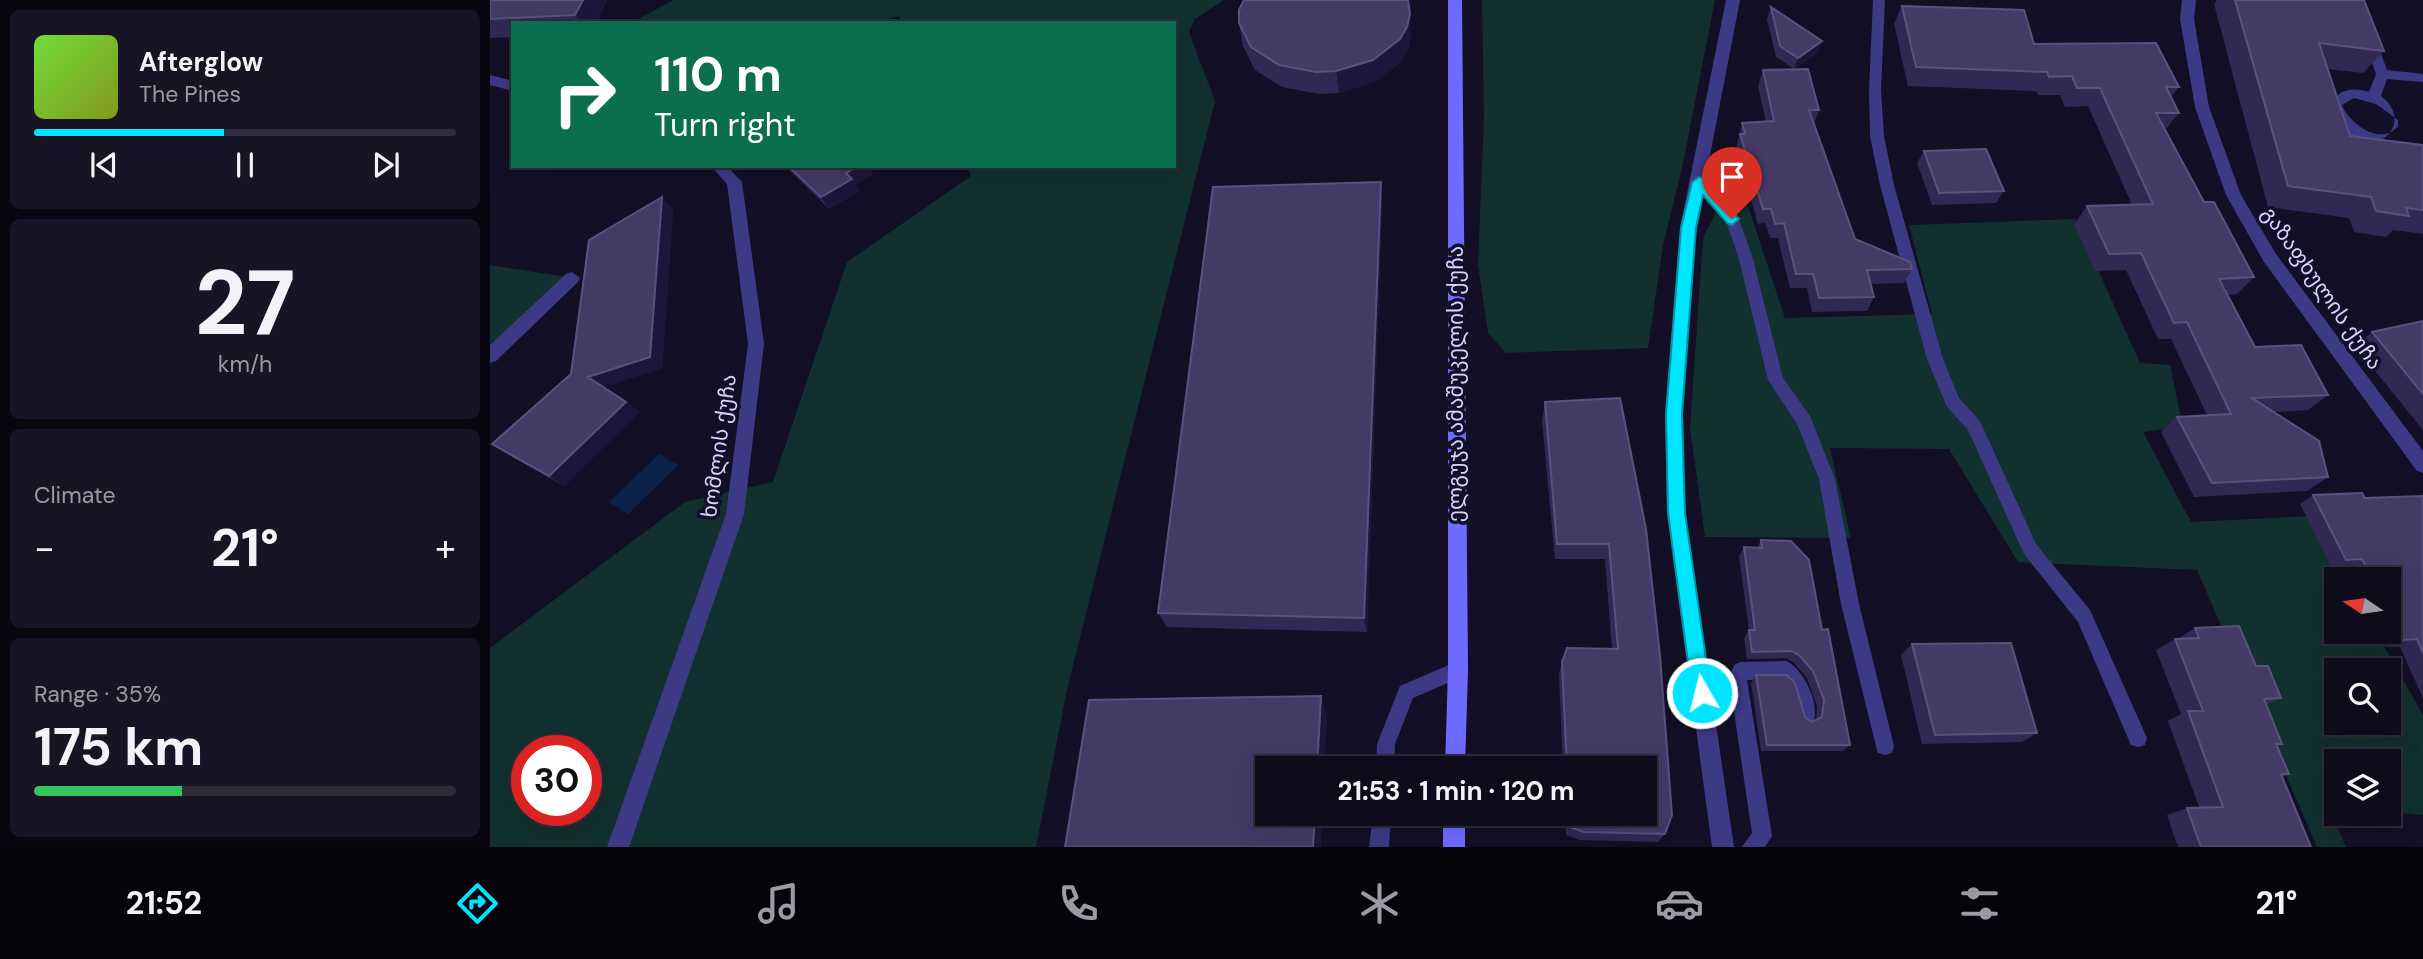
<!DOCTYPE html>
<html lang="en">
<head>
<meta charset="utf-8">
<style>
  :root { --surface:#0e0b1c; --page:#171425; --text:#f1f3f6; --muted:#9b9ba3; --line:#2e2b3b; --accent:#00e5ff }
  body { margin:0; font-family:"DM Sans","Noto Sans Georgian",sans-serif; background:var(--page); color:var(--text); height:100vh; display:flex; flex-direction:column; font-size:26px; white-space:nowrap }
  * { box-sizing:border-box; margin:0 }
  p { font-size:23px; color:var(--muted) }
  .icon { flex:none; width:38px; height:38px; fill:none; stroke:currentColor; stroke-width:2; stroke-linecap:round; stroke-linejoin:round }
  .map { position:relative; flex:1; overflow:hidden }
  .details { display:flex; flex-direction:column; gap:10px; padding:10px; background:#08060f; width:490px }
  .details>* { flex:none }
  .banner { position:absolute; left:21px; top:21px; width:665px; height:147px; border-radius:0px; box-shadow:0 7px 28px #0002,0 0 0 2px var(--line); background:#0b6e4f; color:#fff; overflow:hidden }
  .needle { width:46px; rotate:283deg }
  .buttons { position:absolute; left:1834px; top:567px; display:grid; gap:14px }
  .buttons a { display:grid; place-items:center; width:77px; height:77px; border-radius:0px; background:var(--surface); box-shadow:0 7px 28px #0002,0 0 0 2px var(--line); font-size:35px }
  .speed { position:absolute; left:21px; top:735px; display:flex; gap:14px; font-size:35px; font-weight:700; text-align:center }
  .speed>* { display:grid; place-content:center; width:91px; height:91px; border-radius:50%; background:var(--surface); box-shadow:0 7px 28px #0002,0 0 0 2px var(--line); line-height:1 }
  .speed .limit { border:10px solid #d22; background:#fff; color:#111 }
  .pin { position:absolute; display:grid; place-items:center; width:60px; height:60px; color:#fff; margin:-72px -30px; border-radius:50% 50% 50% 0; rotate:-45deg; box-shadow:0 0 7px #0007 }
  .pin .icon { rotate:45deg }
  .me { position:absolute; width:77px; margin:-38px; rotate:352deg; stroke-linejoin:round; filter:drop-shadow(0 0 5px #0008) }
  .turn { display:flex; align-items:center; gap:24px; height:147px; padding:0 28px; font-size:32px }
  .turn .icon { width:91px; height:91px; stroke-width:2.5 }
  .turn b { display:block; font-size:49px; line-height:60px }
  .big { font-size:52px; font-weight:700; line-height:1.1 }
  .details .widget { flex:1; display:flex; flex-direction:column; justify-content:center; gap:10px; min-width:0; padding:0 24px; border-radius:10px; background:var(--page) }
  .details .dial { align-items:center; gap:0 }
  .dial b { font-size:91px; line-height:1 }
  .song { display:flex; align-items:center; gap:21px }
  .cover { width:84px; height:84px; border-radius:10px; background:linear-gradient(135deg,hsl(100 70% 55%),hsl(70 70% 35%)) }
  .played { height:7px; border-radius:4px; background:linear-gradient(90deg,var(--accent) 45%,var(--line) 45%) }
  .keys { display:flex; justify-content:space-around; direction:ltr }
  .heat { display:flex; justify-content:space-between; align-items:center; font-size:38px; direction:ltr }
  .charge { height:10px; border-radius:5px; background:linear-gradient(90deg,#34c759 35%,var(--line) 0) }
  .trip { position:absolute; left:765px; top:756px; width:402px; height:70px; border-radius:0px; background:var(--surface); box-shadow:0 7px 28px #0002,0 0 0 2px var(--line); font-weight:700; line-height:70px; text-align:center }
  .tab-bar { display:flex; height:112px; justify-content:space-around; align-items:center; background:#06040b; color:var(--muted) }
  .tab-bar .icon { width:49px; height:49px }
  .tab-bar .selected { color:var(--accent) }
  .tab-bar b { font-size:32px; color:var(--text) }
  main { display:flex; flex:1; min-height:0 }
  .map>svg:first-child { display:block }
</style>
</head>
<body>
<main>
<section class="details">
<div class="widget">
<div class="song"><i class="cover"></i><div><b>Afterglow</b><p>The Pines</p></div></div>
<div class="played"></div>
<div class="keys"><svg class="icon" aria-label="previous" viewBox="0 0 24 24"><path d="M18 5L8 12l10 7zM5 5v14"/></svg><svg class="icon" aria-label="pause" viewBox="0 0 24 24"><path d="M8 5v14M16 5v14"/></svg><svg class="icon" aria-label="next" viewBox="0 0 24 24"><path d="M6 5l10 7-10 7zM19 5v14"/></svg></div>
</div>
<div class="widget dial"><b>27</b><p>km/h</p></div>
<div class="widget"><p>Climate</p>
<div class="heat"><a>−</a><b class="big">21°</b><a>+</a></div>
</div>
<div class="widget"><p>Range · 35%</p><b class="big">175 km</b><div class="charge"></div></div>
</section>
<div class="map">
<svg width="1933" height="847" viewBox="0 0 1933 847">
  <rect width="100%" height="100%" fill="#130f26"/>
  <!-- green -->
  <path fill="#12302f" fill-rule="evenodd" d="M184 0H734L705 19 699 32 725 101 578 685 546 847H0V648L195 502 283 482 357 262 481 176 477 166H684V23H412L409 16 383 23H140ZM37 751H96V810H37Z
    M992 0H1225L1192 168 1173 245 1158 348 1016 353 998 333 988 265 994 117Z
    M1241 183 1259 209 1295 318 1442 314 1419 225 1585 219 1650 363 1680 365 1693 427 1653 432 1701 522 1821 516 1857 579H1846V632H1886L1933 715V815L1899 812V761H1846V807H1838L1856 847H1827L1707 570 1528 562 1459 449 1340 448 1361 538 1215 537 1200 428 1213 238ZM1846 670H1899V723H1846Z
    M0 265 82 278 0 356Z"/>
  <!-- water -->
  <path fill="#0c2248" d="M169 454 188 465 138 514 119 502Z"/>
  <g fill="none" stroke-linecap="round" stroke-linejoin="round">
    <!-- lane -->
    <path fill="#3d3a85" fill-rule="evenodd" d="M1383 0H1395L1391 90 1394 136 1404 185 1453 359 1469 398 1490 421 1546 544 1600 610 1657 738 1655 745 1648 747 1641 745 1588 622 1534 554 1478 430 1457 407 1437 359 1390 185 1380 136 1379 90Z
      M1880 36 1886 40 1897 70 1933 74V82L1897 79 1891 96C1933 128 1866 178 1840 105 1848 89 1863 87 1879 92L1886 74 1874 40ZM1864 98 1886 104 1908 120V126C1892 147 1859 124 1852 105Z
      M1209 177 1214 178 1249 219 1263 259 1293 378 1320 416 1345 479 1369 604 1404 746 1402 753 1395 755 1388 753 1386 746 1351 604 1329 479 1307 424 1278 380 1249 259 1236 221 1202 182Z
      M968 661 974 664 977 670 974 676 923 698 905 744 904 768H886L887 744 910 686Z
      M1296 661C1314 669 1331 705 1323 723L1317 726 1311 723 1301 689 1292 679 1257 680 1282 836 1275 847H1252L1262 833 1239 678 1244 665 1250 662Z
      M883 814H901L899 847H879Z"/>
    <!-- street -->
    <path fill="#3d3a85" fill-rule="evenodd" d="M1236 0H1250L1206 228 1193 413 1195 513 1244 847H1222L1177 513 1175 413 1190 228Z
      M1692 0H1706L1704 19 1719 107 1751 195 1786 254 1933 451V473L1927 471 1774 262 1736 195 1705 107 1690 19Z
      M0 75 23 81V91L0 85Z
      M221 166H237L252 182 274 344 254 514 139 847H117L236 514 258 344 237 184Z
      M82 272 90 278 88 282 6 361 0 363V345L76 274Z"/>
    <!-- secondary -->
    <path fill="#6f6bff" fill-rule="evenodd" d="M958 0H972L978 670 975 768H955L958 670Z
      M953 814H975V847H953Z"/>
  </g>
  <!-- wall -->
  <path fill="#312854" d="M0 0H117L106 23H23V37L0 38Z
    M1727 0H1874L1894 51 1873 73 1838 69 1860 136 1933 145V234L1903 230 1896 237 1864 232 1859 218 1778 207 1724 4Z
    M1412 6 1689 87 1681 97 1689 113 1675 130 1714 202 1764 277 1747 294 1738 295 1765 347 1838 395 1818 410 1783 412 1838 477 1817 491 1704 497 1671 432 1687 417 1717 415 1681 339H1668L1636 270 1605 271 1584 224 1597 206 1642 205 1598 106 1575 107 1570 95H1548L1546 91 1418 86 1404 24Z
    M1281 7 1328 52 1304 69 1286 57 1277 19Z
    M749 23 921 37 918 50 911 62 885 82 849 93 829 94 792 87 765 70 753 46Z
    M1273 70 1329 110 1324 123 1365 239 1422 269 1414 283 1381 284 1384 297 1377 311 1322 312 1317 288H1300L1288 238H1280L1275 223 1268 224 1246 149 1252 123 1276 122 1268 86Z
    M1434 151 1514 191 1506 203 1442 205 1427 163Z
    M295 166H377L383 174 366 184 370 191 339 209Z
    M892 203 877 632 677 627 668 613Z
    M183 209 172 368 113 387 136 402 149 412 74 486 17 454 2 444 81 374Z
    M1933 321V430L1865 346 1882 332Z
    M1130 398 1175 834 1168 842 1090 840 1076 835 1075 814H1155V768H1073L1069 675 1072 662 1122 649 1115 559H1065L1052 421 1055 402Z
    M1823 495 1875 498 1933 496V698L1910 647H1896L1889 632H1899V579H1863L1857 568H1842L1810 504Z
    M1271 540 1332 630 1360 745 1353 751H1271L1261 683 1266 675 1315 717 1322 722 1326 720 1327 706 1317 678 1304 663 1296 658 1257 659 1254 638 1259 630 1249 556 1254 547 1267 548Z
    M1705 628 1766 666 1791 698 1776 705 1792 744 1787 746 1799 774 1792 777 1821 847H1688L1677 815 1697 808 1709 807 1678 721 1691 714 1666 650 1685 639 1689 638Z
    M1422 644 1547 733 1532 742 1432 744 1411 655Z"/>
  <!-- shaded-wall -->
  <path fill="#1d163a" d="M93 0H117L106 23H91L85 15Z
    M920 14 921 37 918 50 911 62 885 82 849 93 846 71Z
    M1332 41 1328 52 1304 69 1308 58Z
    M368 166H377L383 174 366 184 370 191 339 209 331 197 356 173Z
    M891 182 892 203 877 632 874 618Z
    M172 197 183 209 172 368 111 388 98 377Z
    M136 402 149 412 74 486 59 476Z
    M831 696 837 714 835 768H827Z
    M825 814H832L831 847H823Z"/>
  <!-- building -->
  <path fill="#433a66" stroke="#5a527e" stroke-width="2" d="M0 0H93L85 15 0 19Z
    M754 0H918L920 14 917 27 910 39 883 60 846 71 826 72 789 65 761 47 749 23V10Z
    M1745 0H1874L1894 51 1829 43 1860 136 1933 145V210L1916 208 1919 216 1886 211 1881 197 1798 186Z
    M1412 6 1534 10 1544 44 1666 43 1689 87H1676L1689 113H1666L1714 202H1724L1764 277 1729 279 1765 347 1811 345 1838 395 1762 398 1829 441 1838 477 1722 483 1687 417 1741 414 1697 322 1684 323 1651 253 1619 254 1597 206 1663 204 1610 88H1587L1582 76 1559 77 1557 72 1426 67Z
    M1281 7 1332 41 1308 58 1290 46Z
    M1318 69 1329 110H1319L1365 239 1420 262 1422 269 1377 270 1384 297 1329 298 1323 274H1306L1294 223 1285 224 1281 209H1273L1250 134H1255L1252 123 1284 121 1273 70Z
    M1496 149 1514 191 1449 193 1434 151Z
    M298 166H368L356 173 362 179 331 197Z
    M891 182 874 618 668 613 723 187Z
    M172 197 160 357 98 377 136 402 59 476 2 444 81 374 99 240Z
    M1933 321V394L1882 332Z
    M1130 398 1156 529 1170 656 1182 815 1175 834 1094 832 1080 827 1079 814H1155V768H1077L1072 662 1077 648 1128 649 1119 544H1067L1055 402Z
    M1872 493 1875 498 1933 496V653L1927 639 1912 640 1899 613V579H1882L1872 559 1856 560 1823 495Z
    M1271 540 1301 541 1319 560 1332 630 1338 629 1360 745H1277L1266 675H1297L1305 683 1315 717 1322 722 1332 717 1334 700 1323 671 1310 656 1302 651 1262 652 1259 630H1265L1254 547 1272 548Z
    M1749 626 1766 666H1778L1791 698 1774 699 1792 744H1786L1799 774H1791L1821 847H1711L1697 808 1733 807 1698 711H1713L1685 639 1709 638 1705 628Z
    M1521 643 1547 733 1445 735 1422 644Z
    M831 696 827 768H777V814H825L823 847H575L599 700Z"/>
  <!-- route -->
  <path fill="#00e5ff" stroke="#0095a6" stroke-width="2" d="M1209 177 1214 178 1249 219 1242 225 1237 223 1213 195 1206 228 1192 414 1195 513 1221 693 1218 699 1212 702 1205 699 1202 693 1178 513 1176 414 1191 228 1202 182Z"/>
  <g text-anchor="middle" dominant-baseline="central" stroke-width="7" stroke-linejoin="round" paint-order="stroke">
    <!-- street labels -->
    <g font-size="21" fill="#d9d4ff" stroke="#130f26">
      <text transform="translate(1832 288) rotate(55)">გაზაფხულის ქუჩა</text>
      <text transform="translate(966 384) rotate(-90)">ელგუჯა ამაშუკელის ქუჩა</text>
      <text transform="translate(229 446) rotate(-82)">ხომლის ქუჩა</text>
    </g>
  </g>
</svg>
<div class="buttons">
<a><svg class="needle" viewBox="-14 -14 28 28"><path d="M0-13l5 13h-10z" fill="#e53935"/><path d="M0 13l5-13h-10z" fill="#9b9ba3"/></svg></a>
<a><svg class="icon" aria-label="search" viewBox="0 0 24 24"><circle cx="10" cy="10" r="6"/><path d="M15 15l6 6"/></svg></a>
<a><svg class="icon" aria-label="layers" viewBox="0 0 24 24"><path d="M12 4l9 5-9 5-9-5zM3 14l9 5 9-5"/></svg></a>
</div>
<div class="speed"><div class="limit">30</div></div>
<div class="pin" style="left:1242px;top:219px;background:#d93025"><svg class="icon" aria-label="arrive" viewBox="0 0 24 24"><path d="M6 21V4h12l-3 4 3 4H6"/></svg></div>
<svg class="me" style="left:1212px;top:693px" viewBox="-20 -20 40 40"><circle r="17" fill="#00e5ff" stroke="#fff" stroke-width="3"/><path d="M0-11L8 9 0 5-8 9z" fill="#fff"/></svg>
<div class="trip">21:53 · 1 min · 120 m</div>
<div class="banner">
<div class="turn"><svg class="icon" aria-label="right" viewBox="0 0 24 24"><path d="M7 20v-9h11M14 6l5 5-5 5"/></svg><div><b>110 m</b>Turn right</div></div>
</div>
</div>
</main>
<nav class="tab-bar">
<b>21:52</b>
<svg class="icon selected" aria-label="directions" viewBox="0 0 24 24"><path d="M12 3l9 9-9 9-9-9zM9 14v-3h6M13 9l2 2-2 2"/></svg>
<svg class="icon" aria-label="music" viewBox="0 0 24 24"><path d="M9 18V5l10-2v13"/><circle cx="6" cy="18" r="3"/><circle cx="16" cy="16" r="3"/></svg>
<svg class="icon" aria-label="phone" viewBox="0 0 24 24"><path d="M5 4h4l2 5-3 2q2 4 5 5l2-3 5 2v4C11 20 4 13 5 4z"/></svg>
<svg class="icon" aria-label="climate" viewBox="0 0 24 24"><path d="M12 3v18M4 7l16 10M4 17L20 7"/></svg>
<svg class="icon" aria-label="car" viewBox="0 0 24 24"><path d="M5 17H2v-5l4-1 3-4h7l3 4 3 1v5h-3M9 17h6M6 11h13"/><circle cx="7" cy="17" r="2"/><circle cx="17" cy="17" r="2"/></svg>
<svg class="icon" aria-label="filters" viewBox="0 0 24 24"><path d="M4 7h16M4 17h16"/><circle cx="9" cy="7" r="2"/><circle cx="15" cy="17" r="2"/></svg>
<b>21°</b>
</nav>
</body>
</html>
